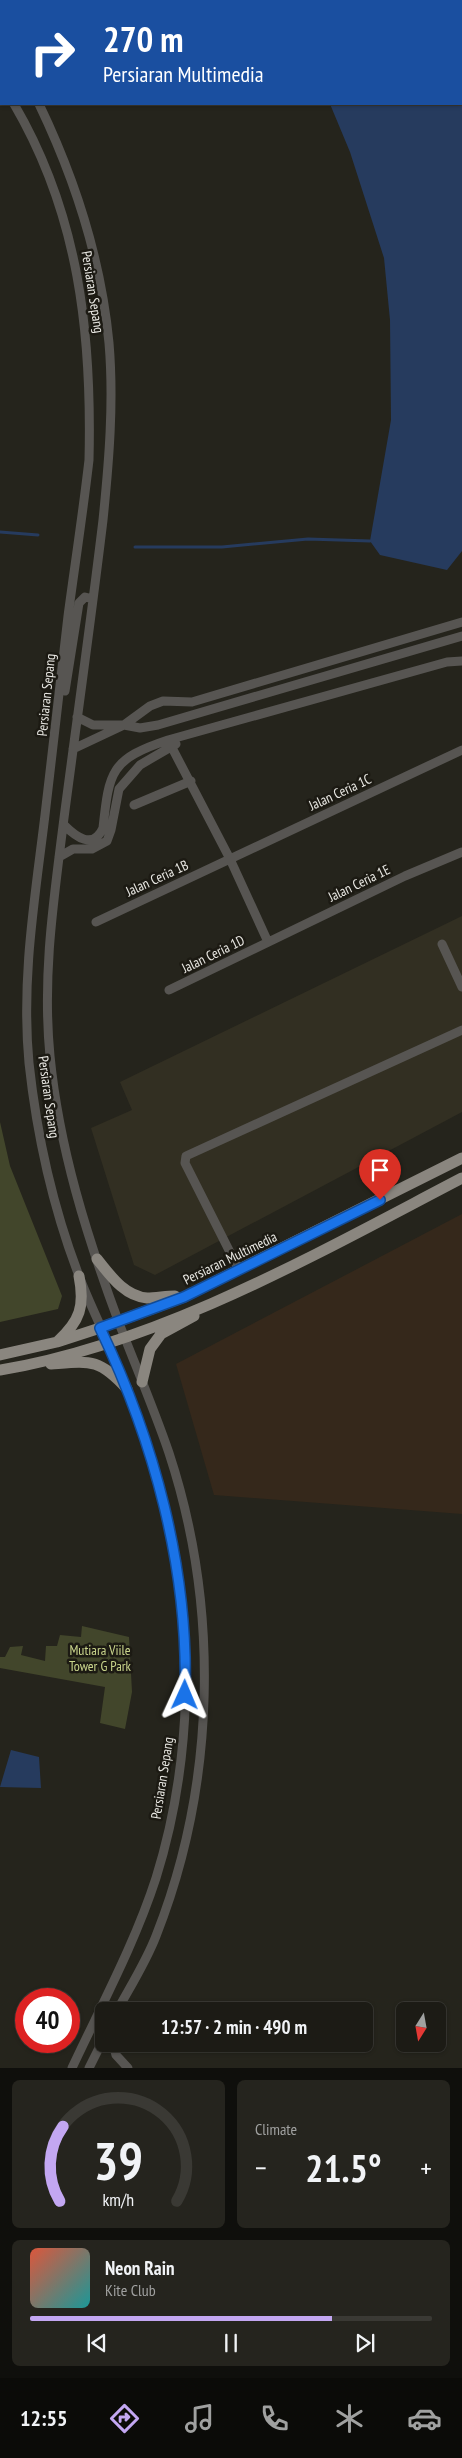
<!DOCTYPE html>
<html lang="en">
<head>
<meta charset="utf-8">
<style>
  :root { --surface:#1c1b15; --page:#25241e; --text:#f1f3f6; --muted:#a0a1a0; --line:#3a3934; --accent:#c3a7f2 }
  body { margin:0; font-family:"PT Sans Narrow",sans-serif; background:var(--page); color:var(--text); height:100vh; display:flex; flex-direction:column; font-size:19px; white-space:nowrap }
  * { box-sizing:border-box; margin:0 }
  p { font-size:16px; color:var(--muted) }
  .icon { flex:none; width:28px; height:28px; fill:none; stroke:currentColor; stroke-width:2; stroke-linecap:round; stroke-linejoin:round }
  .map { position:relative; height:2068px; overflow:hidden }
  .details { display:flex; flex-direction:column; gap:12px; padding:12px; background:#0f0f0c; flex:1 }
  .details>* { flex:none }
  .guide { position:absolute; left:0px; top:0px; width:462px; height:105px; box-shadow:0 1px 4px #0004,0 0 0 1px var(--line); background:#1a4fa0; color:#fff; overflow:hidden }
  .needle { width:32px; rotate:191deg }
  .tools { position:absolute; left:396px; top:2002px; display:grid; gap:10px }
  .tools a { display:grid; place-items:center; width:50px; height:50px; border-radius:8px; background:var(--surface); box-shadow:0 1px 4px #0004,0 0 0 1px var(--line); font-size:25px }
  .speed { position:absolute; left:15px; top:1988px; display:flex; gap:10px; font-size:25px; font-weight:700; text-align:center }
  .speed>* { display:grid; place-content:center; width:65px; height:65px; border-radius:50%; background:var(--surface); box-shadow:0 1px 4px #0004,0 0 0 1px var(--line); line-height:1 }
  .speed .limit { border:8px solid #d22; background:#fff; color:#111 }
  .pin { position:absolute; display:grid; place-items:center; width:42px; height:42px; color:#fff; margin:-51px -21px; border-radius:50% 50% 50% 0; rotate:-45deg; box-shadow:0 0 5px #0007 }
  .pin .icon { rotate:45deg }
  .me { position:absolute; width:55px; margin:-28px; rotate:1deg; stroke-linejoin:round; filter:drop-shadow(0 0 4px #0008) }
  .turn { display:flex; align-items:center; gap:18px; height:105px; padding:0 20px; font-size:22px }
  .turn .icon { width:65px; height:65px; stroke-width:2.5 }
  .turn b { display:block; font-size:35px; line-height:42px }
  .big { font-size:38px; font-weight:800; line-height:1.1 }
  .details .tile { flex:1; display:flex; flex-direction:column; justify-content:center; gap:8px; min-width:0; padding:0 18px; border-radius:8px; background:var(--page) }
  .details .dial { align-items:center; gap:0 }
  .dial svg { height:130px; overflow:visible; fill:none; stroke:var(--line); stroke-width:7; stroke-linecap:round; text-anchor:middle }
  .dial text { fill:var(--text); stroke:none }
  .song { display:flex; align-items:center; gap:15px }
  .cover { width:60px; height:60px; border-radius:8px; background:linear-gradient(135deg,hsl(10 70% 55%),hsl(180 70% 35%)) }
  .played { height:5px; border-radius:2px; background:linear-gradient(90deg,var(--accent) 75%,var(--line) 75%) }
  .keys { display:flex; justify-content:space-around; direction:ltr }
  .heat { display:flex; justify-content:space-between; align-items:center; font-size:28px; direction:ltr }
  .details .tiles { flex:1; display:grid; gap:12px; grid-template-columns:1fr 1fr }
  .tile:last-child { grid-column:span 2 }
  .trip { position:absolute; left:95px; top:2002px; width:278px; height:50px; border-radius:8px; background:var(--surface); box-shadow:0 1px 4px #0004,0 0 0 1px var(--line); font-weight:800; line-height:50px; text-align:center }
  .tab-bar { display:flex; height:80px; justify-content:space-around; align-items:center; background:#0b0b08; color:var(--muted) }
  .tab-bar .icon { width:35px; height:35px }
  .tab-bar .on { color:var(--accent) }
  .tab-bar b { font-size:22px; color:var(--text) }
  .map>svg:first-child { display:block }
</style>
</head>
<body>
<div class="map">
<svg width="462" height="2068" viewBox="0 0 462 2068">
  <rect width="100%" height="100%" fill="#25241c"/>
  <!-- built -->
  <path fill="#322f22" d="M462 916V1112L155 1275 134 1265 91 1128 132 1110 120 1082Z"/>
  <!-- medical -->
  <path fill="#35281b" d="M462 1214V1514L214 1495 176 1364Z"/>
  <!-- green -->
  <path fill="#42462b" d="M0 1122 10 1166 62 1296 58 1309 0 1322Z
    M82 1626 129 1637 132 1692 125 1729 100 1723 105 1687 0 1668V1657H5L10 1647 23 1646 21 1655 45 1661 46 1646H57L60 1635 81 1637Z"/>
  <!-- water -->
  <path fill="#263b5e" d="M278 0H462V551L447 570 380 555 370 541 391 420 390 320 384 258 350 152 330 104H461V1Z
    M11 1750 39 1757 41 1788 0 1787Z"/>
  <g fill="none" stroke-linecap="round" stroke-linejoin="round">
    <!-- stream -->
    <path stroke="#263b5e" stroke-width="3" d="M0 532 38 535
      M135 547H222L308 539 370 541"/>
    <!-- minor -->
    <path stroke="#575552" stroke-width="9" d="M0 47 1 48
      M0 79 1 81
      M14 104C79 215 92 334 89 460 83 512 75 564 68 616 60 682 53 749 45 815 35 898 21 979 29 1063 37 1137 54 1212 81 1281 95 1317 114 1352 127 1389 142 1430 157 1473 167 1515 195 1633 192 1763 156 1878 135 1943 101 2006 72 2068
      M39 104C75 179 101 259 109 343 114 402 109 461 103 520 91 620 77 719 64 818 54 898 42 975 50 1056 59 1148 87 1237 119 1323 136 1367 154 1409 169 1453 220 1608 216 1784 156 1936 146 1962 130 1987 117 2011
      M65 691 79 603 85 597 93 599
      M77 717 93 725H124L150 706 163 701 192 702 462 622
      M168 740 230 859 268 942
      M73 749 124 725 140 728 158 725 462 636
      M134 805 191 781
      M64 825C76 837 93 850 103 828 109 771 111 759 168 740L447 662 462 661
      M59 857 73 849H92L107 841 111 830 119 789 140 765 176 744
      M96 922 462 750
      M442 944 462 987
      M169 990 405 876 462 852
      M239 1270 185 1163 186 1156 462 1030
      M113 2044 116 2055 128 2068
      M89 2068 104 2038"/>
    <!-- major -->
    <path stroke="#8a867f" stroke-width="11" d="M97 1259C110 1275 124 1296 147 1298 156 1298 166 1296 175 1296
      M58 1341C80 1321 85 1306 79 1276
      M0 1355 57 1342 100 1328 184 1297 462 1158
      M51 1364C90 1361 99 1358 127 1389
      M0 1370C159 1344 320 1252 462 1178
      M142 1382 150 1349 161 1334 194 1316"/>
  </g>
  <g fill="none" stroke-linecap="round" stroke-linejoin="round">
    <defs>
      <path id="route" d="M185 1695C189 1569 154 1441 100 1328L184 1297 380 1200"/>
    </defs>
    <!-- route casing -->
    <use href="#route" stroke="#114b97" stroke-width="12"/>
    <!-- route -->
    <use href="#route" stroke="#1a73e8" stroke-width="9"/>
  </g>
  <g text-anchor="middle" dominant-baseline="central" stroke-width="5" stroke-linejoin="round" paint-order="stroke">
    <!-- street labels -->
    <g font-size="14" fill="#e9e8e3" stroke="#1c1a13">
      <text transform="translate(93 292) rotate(81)">Persiaran Sepang</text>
      <text transform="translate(46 695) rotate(-84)">Persiaran Sepang</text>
      <text transform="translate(340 792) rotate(-25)">Jalan Ceria 1C</text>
      <text transform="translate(157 878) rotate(-25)">Jalan Ceria 1B</text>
      <text transform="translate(359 883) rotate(-26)">Jalan Ceria 1E</text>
      <text transform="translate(213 954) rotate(-26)">Jalan Ceria 1D</text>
      <text transform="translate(49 1097) rotate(82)">Persiaran Sepang</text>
      <text transform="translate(230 1258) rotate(-26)">Persiaran Multimedia</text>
      <text transform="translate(162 1778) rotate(-81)">Persiaran Sepang</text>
    </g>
    <!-- park labels -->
    <g font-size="14" fill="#cad58c" stroke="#1c1a13">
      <text x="100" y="1650">Mutiara Viile<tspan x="100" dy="16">Tower G Park</tspan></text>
    </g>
  </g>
</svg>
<div class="tools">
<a><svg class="needle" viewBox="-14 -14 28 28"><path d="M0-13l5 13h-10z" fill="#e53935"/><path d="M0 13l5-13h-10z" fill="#a0a1a0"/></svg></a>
</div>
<div class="speed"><div class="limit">40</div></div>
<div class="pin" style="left:380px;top:1200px;background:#d93025"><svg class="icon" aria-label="arrive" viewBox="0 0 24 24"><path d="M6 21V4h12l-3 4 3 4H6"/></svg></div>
<svg class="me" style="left:185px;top:1695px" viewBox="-20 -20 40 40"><path d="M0-17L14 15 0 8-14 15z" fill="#1a73e8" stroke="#fff" stroke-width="4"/></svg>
<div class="trip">12:57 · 2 min · 490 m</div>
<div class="guide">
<div class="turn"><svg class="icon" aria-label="right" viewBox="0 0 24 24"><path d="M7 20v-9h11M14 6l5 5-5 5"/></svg><div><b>270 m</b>Persiaran Multimedia</div></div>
</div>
</div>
<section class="details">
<div class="tiles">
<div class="tile dial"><svg viewBox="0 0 100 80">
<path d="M14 69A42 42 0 1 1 86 69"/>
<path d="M14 69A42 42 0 0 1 16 23" stroke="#c3a7f2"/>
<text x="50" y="56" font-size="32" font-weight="700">39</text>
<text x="50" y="72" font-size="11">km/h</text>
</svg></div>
<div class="tile"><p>Climate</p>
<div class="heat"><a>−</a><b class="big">21.5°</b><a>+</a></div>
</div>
<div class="tile">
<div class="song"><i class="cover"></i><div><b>Neon Rain</b><p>Kite Club</p></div></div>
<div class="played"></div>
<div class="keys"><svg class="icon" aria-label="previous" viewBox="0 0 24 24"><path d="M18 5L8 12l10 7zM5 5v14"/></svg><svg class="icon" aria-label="pause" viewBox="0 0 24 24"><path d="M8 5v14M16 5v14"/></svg><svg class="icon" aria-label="next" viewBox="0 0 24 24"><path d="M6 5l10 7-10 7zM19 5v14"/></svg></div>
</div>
</div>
</section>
<nav class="tab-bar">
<b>12:55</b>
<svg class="icon on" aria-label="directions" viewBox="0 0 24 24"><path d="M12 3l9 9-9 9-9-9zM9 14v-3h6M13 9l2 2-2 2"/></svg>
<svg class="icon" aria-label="music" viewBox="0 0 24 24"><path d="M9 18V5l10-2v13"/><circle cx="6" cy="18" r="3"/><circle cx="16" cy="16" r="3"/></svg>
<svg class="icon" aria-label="phone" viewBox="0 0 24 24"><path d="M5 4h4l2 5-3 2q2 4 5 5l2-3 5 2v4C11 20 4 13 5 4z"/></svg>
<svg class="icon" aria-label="climate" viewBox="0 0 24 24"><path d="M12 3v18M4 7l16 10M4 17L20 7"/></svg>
<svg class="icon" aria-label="car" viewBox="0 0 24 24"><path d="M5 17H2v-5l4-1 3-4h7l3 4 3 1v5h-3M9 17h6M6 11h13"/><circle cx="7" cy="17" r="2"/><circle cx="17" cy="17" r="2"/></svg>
</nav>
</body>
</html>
